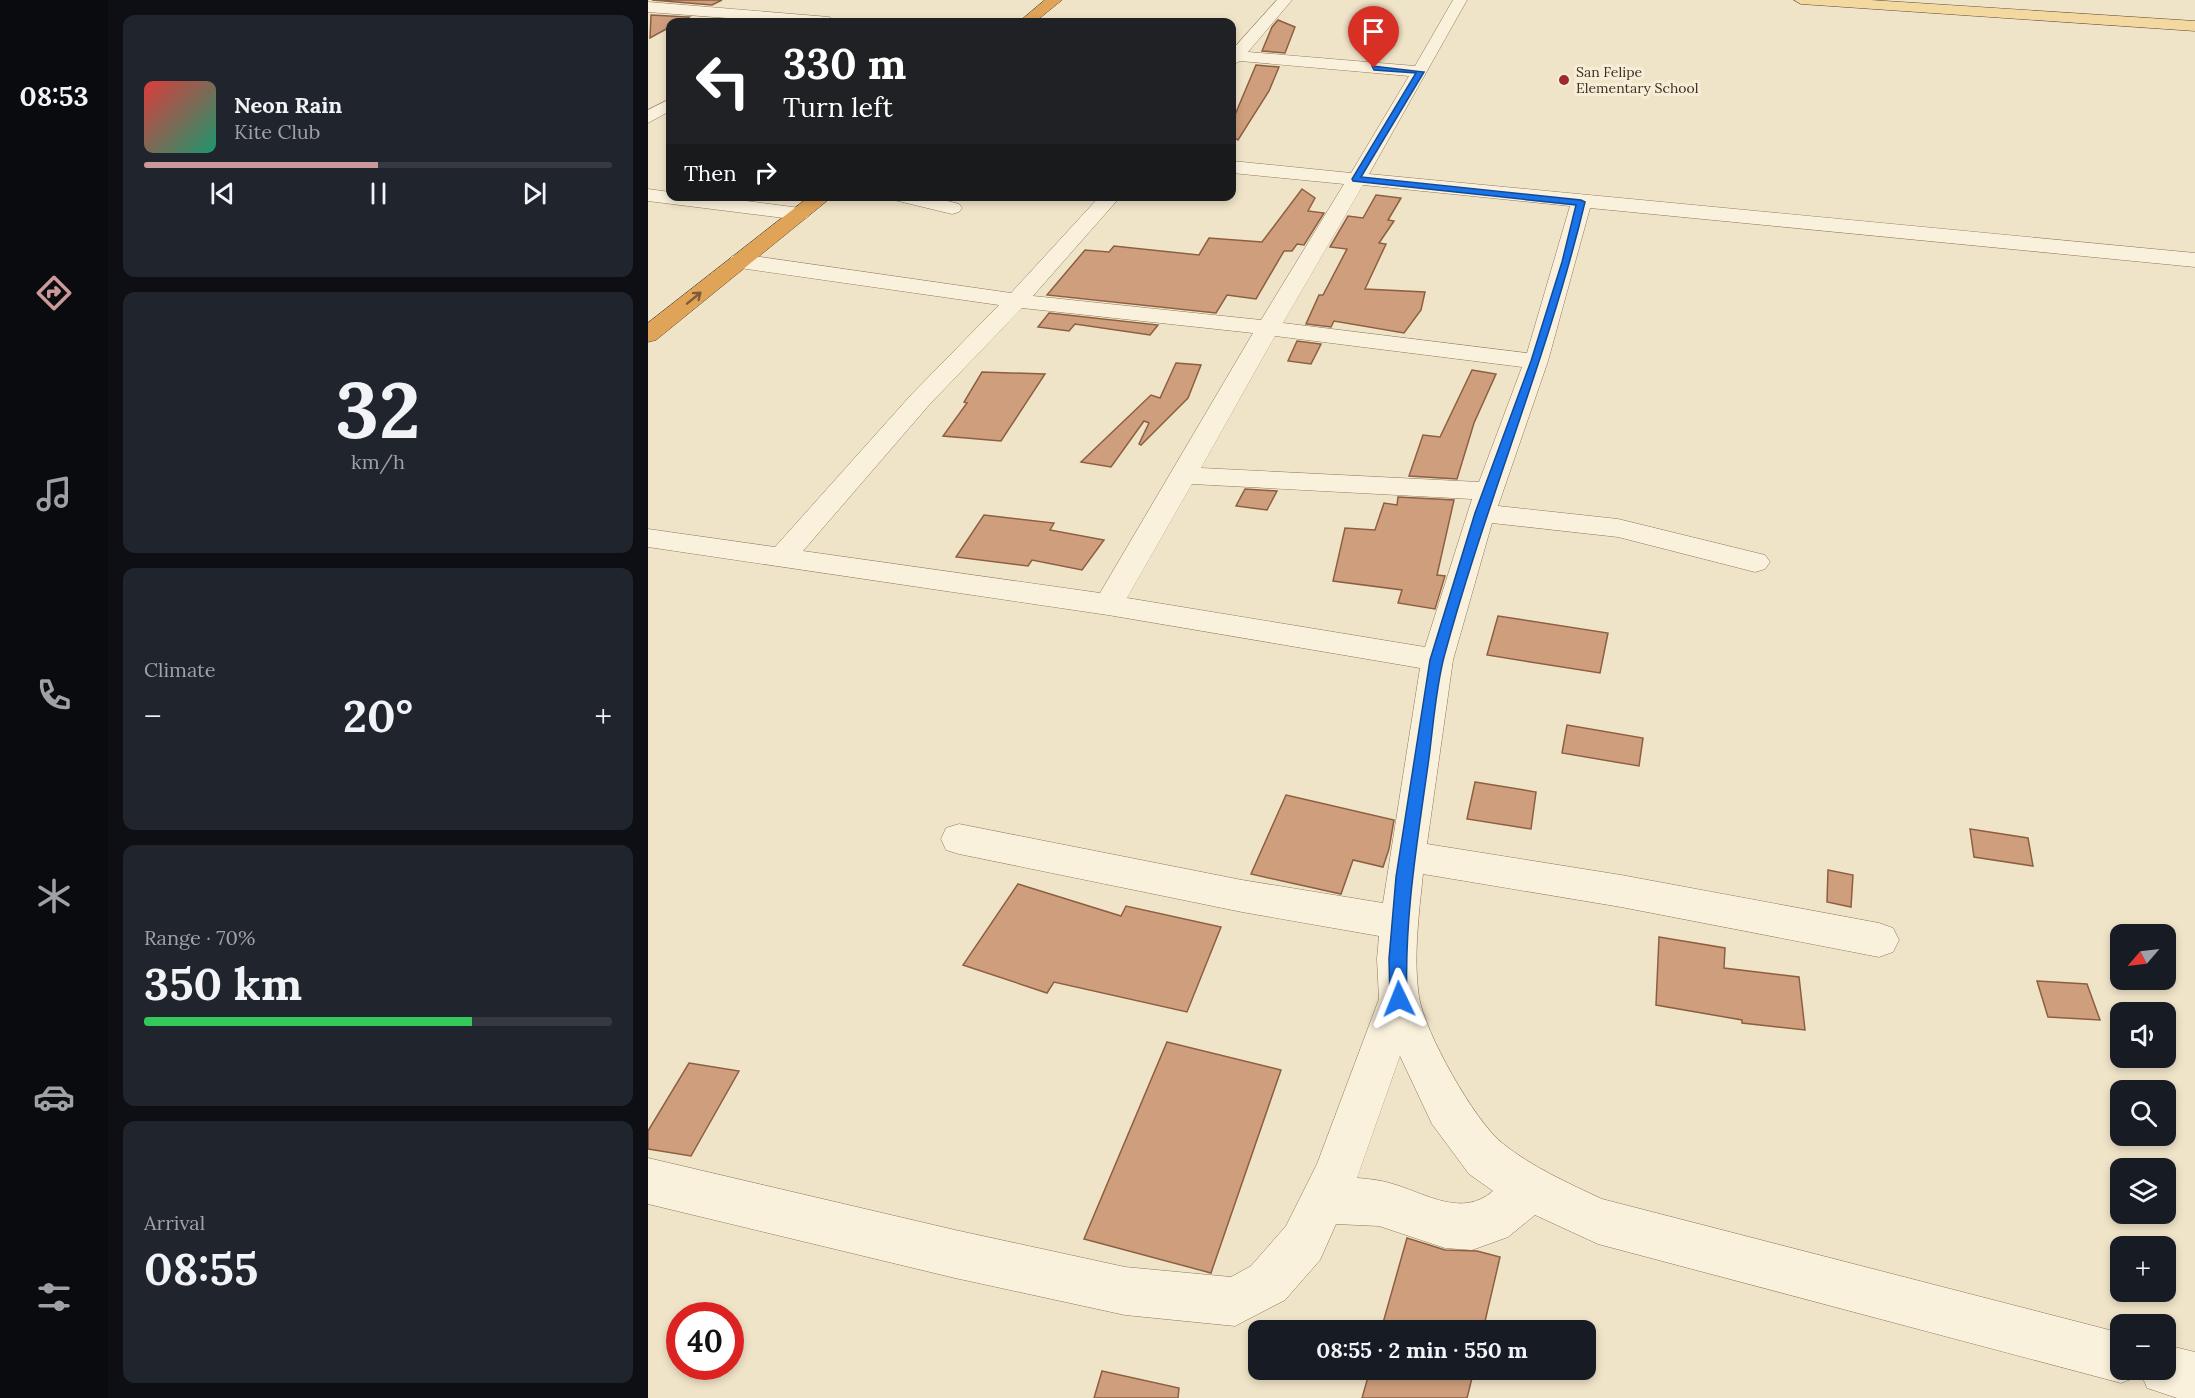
<!DOCTYPE html>
<html lang="en">
<head>
<meta charset="utf-8">
<style>
  :root { --surface:#171b24; --page:#20242c; --text:#f1f3f6; --muted:#9ea1a6; --line:#363941; --accent:#cc999b }
  body { margin:0; font-family:Lora,serif; background:var(--page); color:var(--text); height:100vh; display:flex; flex-direction:column; font-size:22px; white-space:nowrap }
  * { box-sizing:border-box; margin:0 }
  p { font-size:20px; color:var(--muted) }
  .icon { flex:none; width:33px; height:33px; fill:none; stroke:currentColor; stroke-width:2; stroke-linecap:round; stroke-linejoin:round }
  .map { position:relative; flex:1; overflow:hidden }
  .panel { display:flex; flex-direction:column; gap:15px; padding:15px; background:#0d0f14; width:540px }
  .panel>* { flex:none }
  .hud { position:absolute; left:18px; top:18px; width:570px; height:183px; border-radius:12px; box-shadow:0 3px 9px #0003; background:#202124; color:#fff; overflow:hidden }
  .needle { width:39px; rotate:242deg }
  .fabs { position:absolute; left:1462px; top:924px; display:grid; gap:12px }
  .fabs a { display:grid; place-items:center; width:66px; height:66px; border-radius:12px; background:var(--surface); box-shadow:0 3px 9px #0003; font-size:30px }
  .speed { position:absolute; left:18px; top:1302px; display:flex; gap:12px; font-size:30px; font-weight:700; text-align:center }
  .speed>* { display:grid; place-content:center; width:78px; height:78px; border-radius:50%; background:var(--surface); box-shadow:0 3px 9px #0003; line-height:1 }
  .speed .limit { border:9px solid #d22; background:#fff; color:#111 }
  .pin { position:absolute; display:grid; place-items:center; width:51px; height:51px; color:#fff; margin:-62px -26px; border-radius:50% 50% 50% 0; rotate:-45deg; box-shadow:0 0 6px #0007 }
  .pin .icon { rotate:45deg }
  .me { position:absolute; width:66px; margin:-33px; rotate:358deg; stroke-linejoin:round; filter:drop-shadow(0 0 4px #0008) }
  .turn { display:flex; align-items:center; gap:21px; height:126px; padding:0 18px; font-size:27px }
  .turn .icon { width:78px; height:78px; stroke-width:2.5 }
  .turn b { display:block; font-size:42px; line-height:51px }
  .then { display:flex; align-items:center; height:57px; padding:0 18px; background:#0003; gap:12px; font-size:22px }
  .big { font-size:45px; font-weight:700; line-height:1.1 }
  .panel .card { flex:1; display:flex; flex-direction:column; justify-content:center; gap:9px; min-width:0; padding:0 21px; border-radius:12px; background:var(--page) }
  .panel .dial { align-items:center; gap:0 }
  .dial b { font-size:78px; line-height:1 }
  .song { display:flex; align-items:center; gap:18px }
  .cover { width:72px; height:72px; border-radius:9px; background:linear-gradient(135deg,hsl(0 70% 55%),hsl(160 70% 35%)) }
  .played { height:6px; border-radius:3px; background:linear-gradient(90deg,var(--accent) 50%,var(--line) 50%) }
  .keys { display:flex; justify-content:space-around; direction:ltr }
  .heat { display:flex; justify-content:space-between; align-items:center; font-size:33px; direction:ltr }
  .charge { height:9px; border-radius:4px; background:linear-gradient(90deg,#34c759 70%,var(--line) 0) }
  .trip { position:absolute; left:600px; top:1320px; width:348px; height:60px; border-radius:12px; background:var(--surface); box-shadow:0 3px 9px #0003; font-weight:700; line-height:60px; text-align:center }
  main { display:flex; flex:1; min-height:0 }
  .tab-bar { display:flex; flex-direction:column; width:108px; justify-content:space-around; align-items:center; background:#090b0e; color:var(--muted) }
  .tab-bar .icon { width:42px; height:42px }
  .tab-bar .current { color:var(--accent) }
  .tab-bar b { font-size:27px; color:var(--text) }
  .map>svg:first-child { display:block }
</style>
</head>
<body>
<main>
<nav class="tab-bar">
<b>08:53</b>
<svg class="icon current" aria-label="directions" viewBox="0 0 24 24"><path d="M12 3l9 9-9 9-9-9zM9 14v-3h6M13 9l2 2-2 2"/></svg>
<svg class="icon" aria-label="music" viewBox="0 0 24 24"><path d="M9 18V5l10-2v13"/><circle cx="6" cy="18" r="3"/><circle cx="16" cy="16" r="3"/></svg>
<svg class="icon" aria-label="phone" viewBox="0 0 24 24"><path d="M5 4h4l2 5-3 2q2 4 5 5l2-3 5 2v4C11 20 4 13 5 4z"/></svg>
<svg class="icon" aria-label="climate" viewBox="0 0 24 24"><path d="M12 3v18M4 7l16 10M4 17L20 7"/></svg>
<svg class="icon" aria-label="car" viewBox="0 0 24 24"><path d="M5 17H2v-5l4-1 3-4h7l3 4 3 1v5h-3M9 17h6M6 11h13"/><circle cx="7" cy="17" r="2"/><circle cx="17" cy="17" r="2"/></svg>
<svg class="icon" aria-label="filters" viewBox="0 0 24 24"><path d="M4 7h16M4 17h16"/><circle cx="9" cy="7" r="2"/><circle cx="15" cy="17" r="2"/></svg>
</nav>
<section class="panel">
<div class="card">
<div class="song"><i class="cover"></i><div><b>Neon Rain</b><p>Kite Club</p></div></div>
<div class="played"></div>
<div class="keys"><svg class="icon" aria-label="previous" viewBox="0 0 24 24"><path d="M18 5L8 12l10 7zM5 5v14"/></svg><svg class="icon" aria-label="pause" viewBox="0 0 24 24"><path d="M8 5v14M16 5v14"/></svg><svg class="icon" aria-label="next" viewBox="0 0 24 24"><path d="M6 5l10 7-10 7zM19 5v14"/></svg></div>
</div>
<div class="card dial"><b>32</b><p>km/h</p></div>
<div class="card"><p>Climate</p>
<div class="heat"><a>−</a><b class="big">20°</b><a>+</a></div>
</div>
<div class="card"><p>Range · 70%</p><b class="big">350 km</b><div class="charge"></div></div>
<div class="card"><p>Arrival</p><b class="big">08:55</b></div>
</section>
<div class="map">
<svg width="1547" height="1398" viewBox="0 0 1547 1398">
  <rect width="100%" height="100%" fill="#f0e4c8"/>
  <!-- building -->
  <path fill="#cf9f7d" stroke="#8d5f41" stroke-width="1.5" d="M4 0H74L64 5Z
    M3 15 41 17 31 22H22V27L2 38Z
    M630 20 647 27 637 53 614 51 624 27Z
    M608 65 631 67 621 91 590 140 584 136V122Z
    M654 189 667 198 660 211 676 213 656 245 649 244 644 251H636L608 299 579 295 568 313 399 295 437 250 461 252 466 246 551 255 561 238 614 242Z
    M728 195 753 198 740 220 746 221 731 243 738 244 717 289 777 292 773 310 756 333 686 321 683 327 658 324 671 295H675L699 249 682 247 700 216 715 218Z
    M401 313 510 325 502 335 427 324 421 331 390 327Z
    M649 341 673 344 663 364 640 361Z
    M528 363 553 365 540 398 493 445 491 444 501 423 496 421 463 467 433 462 503 395 512 398Z
    M824 370 848 374 826 423 809 479 761 476 775 435 792 437Z
    M334 372 397 374 353 441 295 436 319 403 316 402Z
    M597 489 629 491 619 510 588 506Z
    M750 497 806 500 789 575 797 576 787 609 750 603 754 590 685 581 697 528 727 530 736 503 749 505Z
    M336 515 406 523 402 530 456 540 434 570 384 560 380 566 308 557Z
    M850 616 960 633 952 673 839 655Z
    M919 725 995 738 991 766 914 753Z
    M827 782 888 792 883 829 819 819Z
    M638 795 746 820 741 849 735 867 705 860 693 894 603 874Z
    M1322 829 1380 838 1385 866 1326 857Z
    M1180 870 1205 875 1203 907 1179 902Z
    M370 884 473 916 478 906 573 927 539 1012 406 982 399 993 315 965Z
    M1011 937 1077 948 1076 968 1151 977 1157 1030 1094 1023V1020L1008 1005Z
    M1389 981 1439 984 1452 1020 1400 1017Z
    M519 1042 633 1070 563 1273 436 1239Z
    M41 1063 91 1071 43 1156 0 1149V1131Z
    M759 1238 797 1250 829 1251 852 1257 835 1330H733Z
    M722 1370H826L819 1398H714Z
    M454 1371 531 1388 530 1398H446Z"/>
  <g fill="none" stroke-linecap="round" stroke-linejoin="round">
    <defs>
      <path id="minor" d="M629 0H644L600 52 767 66 805 0H819L721 174 1547 253V267L942 208 900 361 850 506 970 519 1117 555 1122 562 1117 569 1107 572 970 537 844 523 805 660 779 844 973 875 1231 923 1245 928 1251 940 1245 952 1231 957 973 907 775 874C771 913 765 958 771 997 777 1033 826 1120 854 1143 884 1167 920 1183 954 1199L1473 1333V1370H1518V1345L1547 1352V1398H1529L1499 1388 1492 1371 1491 1376 1473 1383 950 1244 887 1215 860 1237 824 1250 797 1248 731 1226 688 1224 672 1260 637 1300 587 1326 477 1315 307 1278 0 1204V1158L307 1230 477 1267 583 1277 603 1266 638 1226 669 1164 731 999 729 959 731 936 594 912 311 854 298 850 293 839 298 828 311 824 594 880 735 903 772 668 460 615 0 547V529L127 547 263 395 351 305 92 268 84 266 81 261 84 256 92 254 363 293 452 196H473L385 296 613 320 696 184 584 173V161L703 173 761 76 592 61 584 65V50ZM715 185 922 206 879 353 635 323ZM374 308 605 333 452 593 155 551 281 405ZM627 336 874 367 831 482 553 468ZM544 484 824 499 777 647 479 598ZM752 1056 784 1124 821 1174 845 1191C814 1218 779 1194 745 1184 733 1180 721 1179 709 1178Z
        M0 2 181 17 189 22H131L0 12Z
        M22 99V111L0 123V110Z
        M0 189 22 192V196H60L152 208 159 210 162 214 159 218 152 220 0 201Z
        M243 196H281L311 204 314 208 311 212 304 214 246 200Z"/>
      <path id="major" d="M1146 0H1222L1547 21V31L1153 4Z"/>
      <path id="highway" d="M397 0H414L387 22H371Z
        M162 196H185L8 340 0 342V323Z"/>
    </defs>
    <!-- minor casing -->
    <use href="#minor" stroke="#8d765c" stroke-width="1"/>
    <!-- major casing -->
    <use href="#major" stroke="#5b4430" stroke-width="1"/>
    <!-- highway casing -->
    <use href="#highway" stroke="#5b4430" stroke-width="1"/>
    <!-- minor -->
    <use href="#minor" fill="#faf1dc" fill-rule="evenodd"/>
    <!-- major -->
    <use href="#major" fill="#f3d9a0" fill-rule="evenodd"/>
    <!-- highway -->
    <use href="#highway" fill="#e0a458" fill-rule="evenodd"/>
  </g>
  <!-- one-way arrows -->
  <defs><path id="oneway-shaft" d="M-6 0H5M1.5-3L5.5 0L1.5 3" fill="none" stroke-width="1.6" stroke-linecap="round" stroke-linejoin="round" transform="scale(1.5)"/></defs>
  <use stroke="#7e5d36" href="#oneway-shaft" transform="translate(46 298) rotate(-39)"/>
  <!-- route -->
  <path fill="#1a73e8" stroke="#114b97" stroke-width="1.5" d="M724 66 776 72 713 177 933 200 937 202C900 357 837 504 796 657 787 692 785 730 780 765 769 843 756 920 759 999L757 1005 751 1007 745 1005 742 999 741 959 748 877 782 660 827 513 883 361 914 262 928 205 705 181 704 179 768 73 726 70Z"/>
  <!-- markers -->
  <circle fill="#9e2a2b" stroke="#f7eed8" stroke-width="2" cx="916" cy="80" r="6"/>
  <g text-anchor="middle" dominant-baseline="central" stroke-width="6" stroke-linejoin="round" paint-order="stroke">
    <!-- far-poi labels -->
    <g font-size="14" fill="#3d2e20" stroke="#f7eed8" text-anchor="start">
      <text x="928" y="72">San Felipe<tspan x="928" dy="16">Elementary School</tspan></text>
    </g>
  </g>
</svg>
<div class="fabs">
<a><svg class="needle" viewBox="-14 -14 28 28"><path d="M0-13l5 13h-10z" fill="#e53935"/><path d="M0 13l5-13h-10z" fill="#9ea1a6"/></svg></a>
<a><svg class="icon" aria-label="sound" viewBox="0 0 24 24"><path d="M4 9h4l5-4v14l-5-4H4zM17 9q2 3 0 6"/></svg></a>
<a><svg class="icon" aria-label="search" viewBox="0 0 24 24"><circle cx="10" cy="10" r="6"/><path d="M15 15l6 6"/></svg></a>
<a><svg class="icon" aria-label="layers" viewBox="0 0 24 24"><path d="M12 4l9 5-9 5-9-5zM3 14l9 5 9-5"/></svg></a>
<a>+</a>
<a>−</a>
</div>
<div class="speed"><div class="limit">40</div></div>
<div class="pin" style="left:726px;top:68px;background:#d93025"><svg class="icon" aria-label="arrive" viewBox="0 0 24 24"><path d="M6 21V4h12l-3 4 3 4H6"/></svg></div>
<svg class="me" style="left:751px;top:999px" viewBox="-20 -20 40 40"><path d="M0-17L14 15 0 8-14 15z" fill="#1a73e8" stroke="#fff" stroke-width="4"/></svg>
<div class="trip">08:55 · 2 min · 550 m</div>
<div class="hud">
<div class="turn"><svg class="icon" aria-label="left" viewBox="0 0 24 24"><path d="M17 20v-9H6M10 6l-5 5 5 5"/></svg><div><b>330 m</b>Turn left</div></div>
<div class="then">Then<svg class="icon" aria-label="right" viewBox="0 0 24 24"><path d="M7 20v-9h11M14 6l5 5-5 5"/></svg></div>
</div>
</div>
</main>
</body>
</html>
